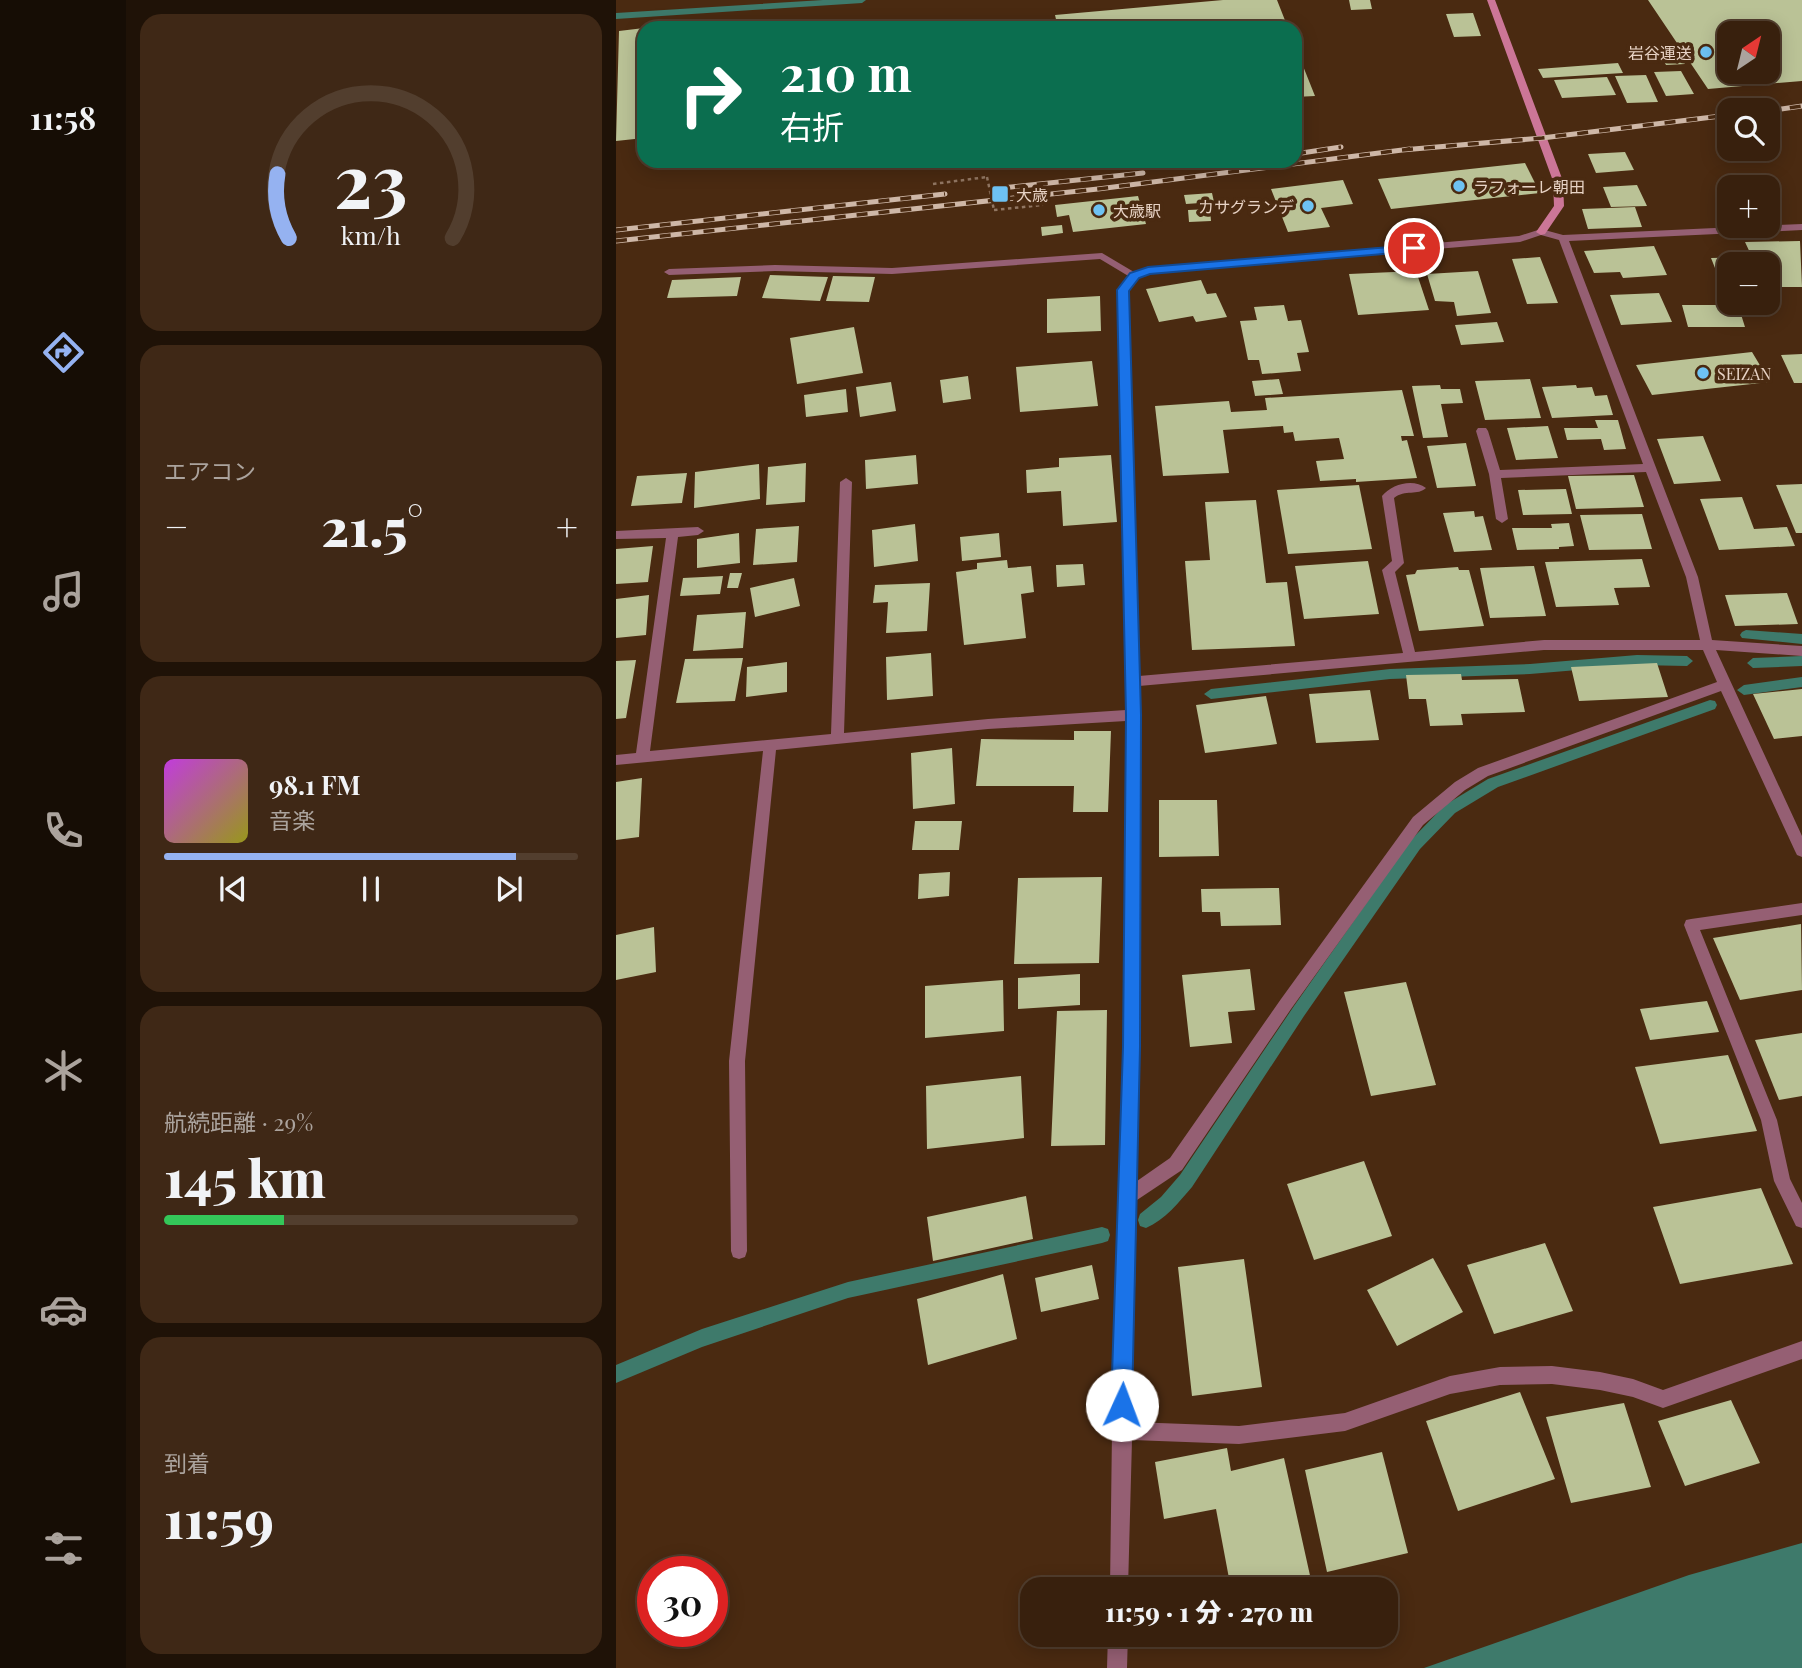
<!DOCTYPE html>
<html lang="ja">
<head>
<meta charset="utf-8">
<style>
  :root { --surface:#38200d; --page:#3f2816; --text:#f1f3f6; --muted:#aba39d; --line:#523e2e; --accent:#95b2f1 }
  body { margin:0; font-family:"Playfair Display","Noto Sans JP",serif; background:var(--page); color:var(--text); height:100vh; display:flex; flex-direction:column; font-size:26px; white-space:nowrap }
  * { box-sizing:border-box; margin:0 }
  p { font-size:23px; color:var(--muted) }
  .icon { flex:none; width:38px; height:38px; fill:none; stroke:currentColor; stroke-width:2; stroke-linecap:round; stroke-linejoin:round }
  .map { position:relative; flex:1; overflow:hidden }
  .side { display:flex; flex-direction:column; gap:14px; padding:14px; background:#1f1207; width:490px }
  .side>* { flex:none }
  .hud { position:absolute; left:21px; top:21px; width:665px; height:147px; border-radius:21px; box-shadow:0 4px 18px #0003,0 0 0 2px var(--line); background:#0b6e4f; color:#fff; overflow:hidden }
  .needle { width:46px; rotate:35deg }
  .controls { position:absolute; left:1101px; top:21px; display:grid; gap:14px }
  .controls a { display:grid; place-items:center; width:63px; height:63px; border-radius:14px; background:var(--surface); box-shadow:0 4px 18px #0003,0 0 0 2px var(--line); font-size:35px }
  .speed { position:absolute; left:21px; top:1556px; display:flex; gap:14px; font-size:35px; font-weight:700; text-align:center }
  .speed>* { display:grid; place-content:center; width:91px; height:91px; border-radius:50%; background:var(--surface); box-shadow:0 4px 18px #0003,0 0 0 2px var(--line); line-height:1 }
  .speed .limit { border:10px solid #d22; background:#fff; color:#111 }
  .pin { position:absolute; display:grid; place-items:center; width:60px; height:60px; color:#fff; margin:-30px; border:4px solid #fff; border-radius:50%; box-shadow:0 2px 7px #0007 }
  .me { position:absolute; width:77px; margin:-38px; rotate:2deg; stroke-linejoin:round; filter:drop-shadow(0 0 5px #0008) }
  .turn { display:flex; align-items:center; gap:24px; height:147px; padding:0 28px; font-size:32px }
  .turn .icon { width:91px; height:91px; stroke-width:2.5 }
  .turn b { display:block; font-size:49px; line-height:60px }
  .big { font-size:52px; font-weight:800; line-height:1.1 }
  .side .tile { flex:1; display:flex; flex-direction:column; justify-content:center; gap:10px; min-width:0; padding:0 24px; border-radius:21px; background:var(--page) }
  .side .dial { align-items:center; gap:0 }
  .dial svg { height:182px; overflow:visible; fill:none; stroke:var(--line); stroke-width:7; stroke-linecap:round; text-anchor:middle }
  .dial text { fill:var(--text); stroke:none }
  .song { display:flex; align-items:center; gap:21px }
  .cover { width:84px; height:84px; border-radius:10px; background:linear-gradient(135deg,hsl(290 70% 55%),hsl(60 70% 35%)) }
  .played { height:7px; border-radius:4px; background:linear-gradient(90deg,var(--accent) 85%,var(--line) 85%) }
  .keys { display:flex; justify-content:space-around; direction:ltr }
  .heat { display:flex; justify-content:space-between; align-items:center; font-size:38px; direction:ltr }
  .charge { height:10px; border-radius:5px; background:linear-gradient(90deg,#34c759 29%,var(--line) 0) }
  .trip { position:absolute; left:404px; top:1577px; width:378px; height:70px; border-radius:21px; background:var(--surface); box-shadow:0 4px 18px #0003,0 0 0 2px var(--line); font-weight:800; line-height:70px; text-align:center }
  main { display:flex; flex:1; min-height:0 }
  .dock { display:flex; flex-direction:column; width:126px; justify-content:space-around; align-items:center; background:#160d05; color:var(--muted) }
  .dock .icon { width:49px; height:49px }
  .dock .current { color:var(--accent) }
  .dock b { font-size:32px; color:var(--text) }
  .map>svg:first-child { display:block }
</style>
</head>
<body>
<main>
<nav class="dock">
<b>11:58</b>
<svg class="icon current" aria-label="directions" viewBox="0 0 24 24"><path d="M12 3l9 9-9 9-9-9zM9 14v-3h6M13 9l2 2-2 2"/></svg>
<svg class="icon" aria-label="music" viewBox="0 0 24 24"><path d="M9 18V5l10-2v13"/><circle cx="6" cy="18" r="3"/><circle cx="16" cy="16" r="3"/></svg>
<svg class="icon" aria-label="phone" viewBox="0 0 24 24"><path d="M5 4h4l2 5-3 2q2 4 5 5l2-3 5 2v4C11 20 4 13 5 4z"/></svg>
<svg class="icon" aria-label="climate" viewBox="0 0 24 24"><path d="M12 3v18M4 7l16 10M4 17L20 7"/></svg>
<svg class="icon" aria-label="car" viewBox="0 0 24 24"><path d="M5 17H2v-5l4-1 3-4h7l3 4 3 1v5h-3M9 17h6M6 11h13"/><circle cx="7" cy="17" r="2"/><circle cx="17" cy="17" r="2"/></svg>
<svg class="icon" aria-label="filters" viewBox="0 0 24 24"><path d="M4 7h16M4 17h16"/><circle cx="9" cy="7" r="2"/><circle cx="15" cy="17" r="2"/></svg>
</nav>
<section class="side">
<div class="tile dial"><svg viewBox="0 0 100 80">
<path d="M14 69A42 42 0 1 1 86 69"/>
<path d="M14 69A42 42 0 0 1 9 41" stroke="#95b2f1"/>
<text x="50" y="56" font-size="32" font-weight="700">23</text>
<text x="50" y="72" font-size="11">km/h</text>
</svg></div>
<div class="tile"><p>エアコン</p>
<div class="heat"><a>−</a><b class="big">21.5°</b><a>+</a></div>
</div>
<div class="tile">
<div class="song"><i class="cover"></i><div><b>98.1 FM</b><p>音楽</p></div></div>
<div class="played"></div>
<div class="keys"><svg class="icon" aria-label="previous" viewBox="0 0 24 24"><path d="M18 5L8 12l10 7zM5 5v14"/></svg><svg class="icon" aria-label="pause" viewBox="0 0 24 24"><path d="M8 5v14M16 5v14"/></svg><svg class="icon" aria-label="next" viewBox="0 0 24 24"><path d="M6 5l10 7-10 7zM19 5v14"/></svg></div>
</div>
<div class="tile"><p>航続距離 · 29%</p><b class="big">145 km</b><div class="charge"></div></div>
<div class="tile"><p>到着</p><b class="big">11:59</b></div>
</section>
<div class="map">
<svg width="1186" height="1668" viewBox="0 0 1186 1668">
  <rect width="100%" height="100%" fill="#4a2a11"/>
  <!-- water -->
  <path fill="#3e7a6b" d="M1186 1543V1668H808L1073 1575Z"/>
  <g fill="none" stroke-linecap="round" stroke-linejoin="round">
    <!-- stream -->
    <path fill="#3e7a6b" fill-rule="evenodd" d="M207 0H250L246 3 0 19V13Z
      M1130 630 1186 634V644L1126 638 1124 635 1126 632Z
      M1021 655 1071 656 1077 661 1071 666 1021 665 914 674 774 679 595 699 588 694 595 689 774 669 914 664Z
      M1186 656V666L1137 668 1131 663 1137 658Z
      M1186 677V687L1128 695 1121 690 1128 685Z
      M1094 700 1099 701 1101 705 1099 709 882 787 839 813 804 849 688 1016 576 1187C563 1202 549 1220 530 1228L524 1226 522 1220 524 1214 545 1197 564 1175 678 1006 794 841 829 805 872 779Z
      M486 1227 492 1229 494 1235 492 1241 486 1243 232 1298 86 1347 0 1383V1365L86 1329 232 1282Z"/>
  </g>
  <!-- building -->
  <path fill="#bac296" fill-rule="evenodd" d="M607 0H661L672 28H442L439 15Z
    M733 0H754L756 9 735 10Z
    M1032 0H1186V81L1092 89ZM1113 33H1152V72H1113Z
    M857 13 865 36 838 37 830 14Z
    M28 28V138L0 141 3 31Z
    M679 46 699 96 679 97Z
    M1062 52 1069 64 1050 65 1044 53Z
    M1002 63 1007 73 927 78 922 69Z
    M1065 71 1078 94 1050 96 1038 72Z
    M1030 75 1042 102 1011 103 999 76Z
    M991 77 1000 95 946 98 938 80Z
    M1009 152 1018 170 980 173 972 154Z
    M153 161H188V163L153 166Z
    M909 163 924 193 775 209 762 179Z
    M727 180 737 204 705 208 714 227 672 232 655 189Z
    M1021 185 1031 206 995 207 987 187Z
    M596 193 598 202 570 204 568 195Z
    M522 196 530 224 457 232 453 215 441 217 439 205Z
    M1019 207 1026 227 972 229 966 209Z
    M594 209 595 221 573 222 572 210Z
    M446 225 447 233 426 236 425 227Z
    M1184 241 1186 287H1152V264H1113V288H1107L1095 258 1136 257 1129 242Z
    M1038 246 1051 275 1007 278 1004 272 978 273 968 251Z
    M924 257 942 303 911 304 896 259Z
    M800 271 813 310 742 315 733 274Z
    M862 271 875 313 841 316 838 302 819 301 811 274Z
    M154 275 212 277 204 301 146 298Z
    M217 276 259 277 253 302 210 301Z
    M125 277 121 296 51 298 56 280Z
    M585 280 591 294 600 293 611 317 580 322 577 316 543 322 530 289Z
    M1043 293 1056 322 1005 325 994 295Z
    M484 296 485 331 431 333V299Z
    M668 305 672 321 685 320 693 352 681 353 685 371 646 374 643 360H632L624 321 641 320 638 307Z
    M1066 305H1122L1129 327H1072Z
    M881 322 888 342 845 345 839 325Z
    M238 327 247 373 181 384 174 338Z
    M1136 352 1154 382 1036 395 1020 365Z
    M1186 354V383H1178L1165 355Z
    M476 361 482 406 404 412 400 367Z
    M352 376 355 399 327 403 324 380Z
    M663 379 667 394 639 396 636 381Z
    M914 379 925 418 869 420 859 381Z
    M275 382 280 411 244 417 240 387Z
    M824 385 825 389H844L847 403 825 404 832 437 807 438 796 386Z
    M960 385 961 388 976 387 979 396 991 395 997 415 936 418 926 387Z
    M230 389 232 412 190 417 188 395Z
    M786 390 798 436H785L786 441 791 440 801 478 740 482V479L704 481 700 461 728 459 723 438 679 441 677 432 668 433 667 426 607 430 613 473 547 476 539 406 613 401 615 412 651 410 649 398Z
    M979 420H1002L1010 449 988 450 985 439 951 440 948 428H982Z
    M932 426 942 458 900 460 891 428Z
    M1087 436 1105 481 1058 484 1041 439Z
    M850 443 860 486 821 488 811 446Z
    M300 455 302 484 250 489 249 460Z
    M495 455 501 522 447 526 445 491 411 493 410 470 443 467V458Z
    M190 463 189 502 150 505 152 467Z
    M143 464 144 499 78 508 79 472Z
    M71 473 66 503 15 506 21 476Z
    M1018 475 1028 507 960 509 952 476Z
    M1186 484V533H1180L1160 485Z
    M743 485 756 549 672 554 661 490Z
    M950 489 956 514 907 515 902 490Z
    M1126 497 1138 529 1171 527 1179 546 1103 550 1084 499Z
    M640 500 650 583 671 582 679 646 576 650 569 561 594 560 589 502Z
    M858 511 859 517 867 516 876 550 838 552 827 513Z
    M1026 514 1036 549 973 550 964 515Z
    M953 523 958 546 943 547V549L901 550 896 528H936L935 524Z
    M299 524 302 561 258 567 256 530Z
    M183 526 181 562 137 565 140 529Z
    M123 533 124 563 81 568V539Z
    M383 533 385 557 346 561 344 537Z
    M37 546 32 582 0 584V549Z
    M1026 559 1034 587 998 588 1003 605 940 607 929 562Z
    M391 560 392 568 415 566 418 592 405 594 410 638 348 645 340 572 361 569V563Z
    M752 561 763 614 688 619 679 566Z
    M467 564 469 585 441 587 440 565Z
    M918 566 930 616 874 618 864 568Z
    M842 567 843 570H853L868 626 803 631 790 575 799 574 801 570Z
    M114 573H126L122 588H111Z
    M107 576 104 594 64 596 67 578Z
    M178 578 184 606 139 617 134 588Z
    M314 583 311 631 270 633 272 602 257 603 259 585Z
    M1171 593 1182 624 1119 626 1109 595Z
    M33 595 30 635 0 638V599Z
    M130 612 127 648 77 651 81 615Z
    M315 653 317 696 271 700 270 657Z
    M127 658 119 701 60 703 69 659Z
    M20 660 10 718 0 719V661Z
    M171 662V692L130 697 131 667Z
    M1041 663 1052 697 963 701 955 667Z
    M845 674 846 680 902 679 909 712 845 714 847 725 814 726 810 699H793L790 675Z
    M1186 689V736L1158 739 1137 694Z
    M754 690 763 740 700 743 693 694Z
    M650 696 661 744 589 753 580 705Z
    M458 731H495L492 812H457L458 786H360L365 739 458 740Z
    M336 748 339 804 297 809 295 753Z
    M26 778 23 837 0 840V782Z
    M543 800H601L603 856 543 857Z
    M299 821H346L343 850H296Z
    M334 872 333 896 302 899 303 874Z
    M486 877 483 963 398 964 402 878Z
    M663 888 665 925 605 926 604 912H586L585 889Z
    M1185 924 1186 990 1124 1000 1097 938Z
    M38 927 40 972 0 980V935Z
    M634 969 639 1010 612 1012 616 1043 574 1047 566 975Z
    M464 974V1005L402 1009V978Z
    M387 980 388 1031 309 1038V986Z
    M790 982 820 1085 755 1096 728 992Z
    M1091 1001 1103 1032 1034 1040 1024 1009Z
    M491 1010 489 1145 435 1146 441 1011Z
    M1186 1033V1096L1163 1100 1139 1040Z
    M1112 1055 1141 1131 1044 1144 1019 1067Z
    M405 1076 408 1138 311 1149 310 1086Z
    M748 1161 776 1236 698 1260 671 1184Z
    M1145 1188 1177 1264 1064 1284 1037 1207Z
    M410 1196 417 1239 317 1261 311 1217Z
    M929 1243 957 1311 878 1334 851 1265Z
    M817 1258 847 1312 781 1346 751 1290Z
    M628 1259 646 1387 576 1396 562 1267Z
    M476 1265 483 1299 425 1312 419 1278Z
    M387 1274 401 1339 312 1365 301 1299Z
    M904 1392 939 1479 842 1511 810 1421Z
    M1115 1400 1144 1463 1069 1486 1042 1421Z
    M1008 1403 1035 1487 955 1503 930 1417Z
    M611 1448 615 1471 668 1458 697 1589H615L600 1509 548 1519 539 1462Z
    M766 1452 792 1553 711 1572 689 1470Z"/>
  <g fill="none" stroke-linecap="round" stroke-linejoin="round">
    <!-- path -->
    <path stroke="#917662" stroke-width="2.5" stroke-dasharray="3.5 3.5" stroke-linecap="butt" d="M317 184 371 177
      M378 210 427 205"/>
    <!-- lane -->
    <path fill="#955f73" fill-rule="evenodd" d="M486 253 523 275 518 278 514 277 484 259 276 274 159 271 53 275 48 272 53 269 159 265 276 268Z
      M1186 903V915L1084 930 1161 1120 1174 1179 1186 1203V1228L1180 1226 1158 1181 1145 1120 1068 925 1070 920 1075 919Z"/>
    <!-- street -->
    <path fill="#955f73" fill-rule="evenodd" d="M1186 224V230L953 241 1082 577 1096 640 1186 646V656L1100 650 1186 836V857L1181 855 1179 851 1105 691 872 776 849 790 807 825 675 1009 566 1170 521 1200 516 1422 623 1426 729 1413 834 1376 884 1367 936 1366 984 1372 1017 1379 1047 1390 1186 1341V1359L1047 1408 1017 1397 984 1390 936 1384 884 1385 834 1394 729 1431 623 1444 516 1440 512 1589H494L496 1431 498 1426 508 1047 510 721 372 729 160 750 129 1061 131 1251 129 1257 123 1259 117 1257 115 1251 113 1061 147 751 0 765V755L20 753 50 538 0 539V531L82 527 88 531 82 535 62 537 34 751 215 734 224 482 230 478 236 482 228 733 372 719 510 710 502 290 514 273 532 267 903 236 925 229 947 235ZM925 235 943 240 1027 464 884 470 872 431 870 428H862L860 431 873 474 880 519 886 523 892 519 885 478 1030 472 1070 577 1084 640H928L799 652 779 572 788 563 778 498C789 489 802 496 810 488 797 478 776 484 766 496L776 561 766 570 787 653 523 676 512 290 522 277 533 273 904 242ZM928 650H1087L1101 682 862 768 839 782 797 817 665 999 554 1158 521 1181 524 1047 523 686Z
      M492 1634H512L511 1668H491Z"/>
    <!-- secondary -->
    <path fill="#cc7697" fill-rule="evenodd" d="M871 0H879L947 181 948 206 929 234 925 235 920 232 938 206 937 181Z"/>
    <defs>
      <path id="rail" d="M1152 111 1186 106
        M786 150 926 138 1113 115
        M679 154 725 147
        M377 189 527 173
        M0 230 329 194
        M0 241 482 189 794 149"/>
    </defs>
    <!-- rail casing -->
    <use href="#rail" stroke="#ceb7a7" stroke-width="5"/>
    <!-- rail -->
    <use href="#rail" stroke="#4a2a11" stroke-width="3.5" stroke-dasharray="11" stroke-linecap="butt"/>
    <!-- path-bridge -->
    <path stroke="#917662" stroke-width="2.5" stroke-dasharray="3.5 3.5" stroke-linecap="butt" d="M371 177 378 210"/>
  </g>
  <!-- route -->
  <path fill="#1a73e8" stroke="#114b97" stroke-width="2" d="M798 245 802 246V251L534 274 523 278 513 291 525 715 524 1047 516 1405 513 1412 506 1415 498 1412 495 1405 507 1047 510 715 501 290 514 273 532 267Z"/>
  <!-- markers -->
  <g fill="#6ec2f3" stroke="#4a2a11" stroke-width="2.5">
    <circle cx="1090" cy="52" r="7"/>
    <circle cx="843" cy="186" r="7"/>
    <rect x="375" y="185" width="18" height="18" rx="3.5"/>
    <circle cx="692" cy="206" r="7"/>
    <circle cx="483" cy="210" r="7"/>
    <circle cx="1087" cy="373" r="7"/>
  </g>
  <g text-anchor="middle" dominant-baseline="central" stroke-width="7" stroke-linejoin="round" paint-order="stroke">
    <!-- far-poi labels -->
    <g font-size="16" fill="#e8d3c5" stroke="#4a2a11" text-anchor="start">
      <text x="1076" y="52" text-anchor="end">岩谷運送</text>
      <text x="857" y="186">ラフォーレ朝田</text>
      <text x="400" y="194">大歳</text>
      <text x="678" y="206" text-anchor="end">カサグランデ</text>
      <text x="497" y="210">大歳駅</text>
      <text x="1101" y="373">SEIZAN</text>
    </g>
  </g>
</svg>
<div class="controls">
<a><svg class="needle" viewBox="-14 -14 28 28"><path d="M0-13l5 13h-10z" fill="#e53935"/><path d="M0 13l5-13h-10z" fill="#aba39d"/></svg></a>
<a><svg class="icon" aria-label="search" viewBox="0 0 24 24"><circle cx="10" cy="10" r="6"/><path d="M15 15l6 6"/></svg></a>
<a>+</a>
<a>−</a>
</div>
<div class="speed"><div class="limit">30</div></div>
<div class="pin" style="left:798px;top:248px;background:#d93025"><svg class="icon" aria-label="arrive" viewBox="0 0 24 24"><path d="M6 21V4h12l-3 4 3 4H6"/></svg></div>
<svg class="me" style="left:506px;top:1405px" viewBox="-20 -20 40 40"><circle r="19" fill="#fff"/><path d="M0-13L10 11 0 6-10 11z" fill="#1a73e8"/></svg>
<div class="trip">11:59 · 1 分 · 270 m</div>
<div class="hud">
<div class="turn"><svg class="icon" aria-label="right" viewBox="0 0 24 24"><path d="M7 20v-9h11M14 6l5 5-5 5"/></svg><div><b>210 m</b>右折</div></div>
</div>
</div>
</main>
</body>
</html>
